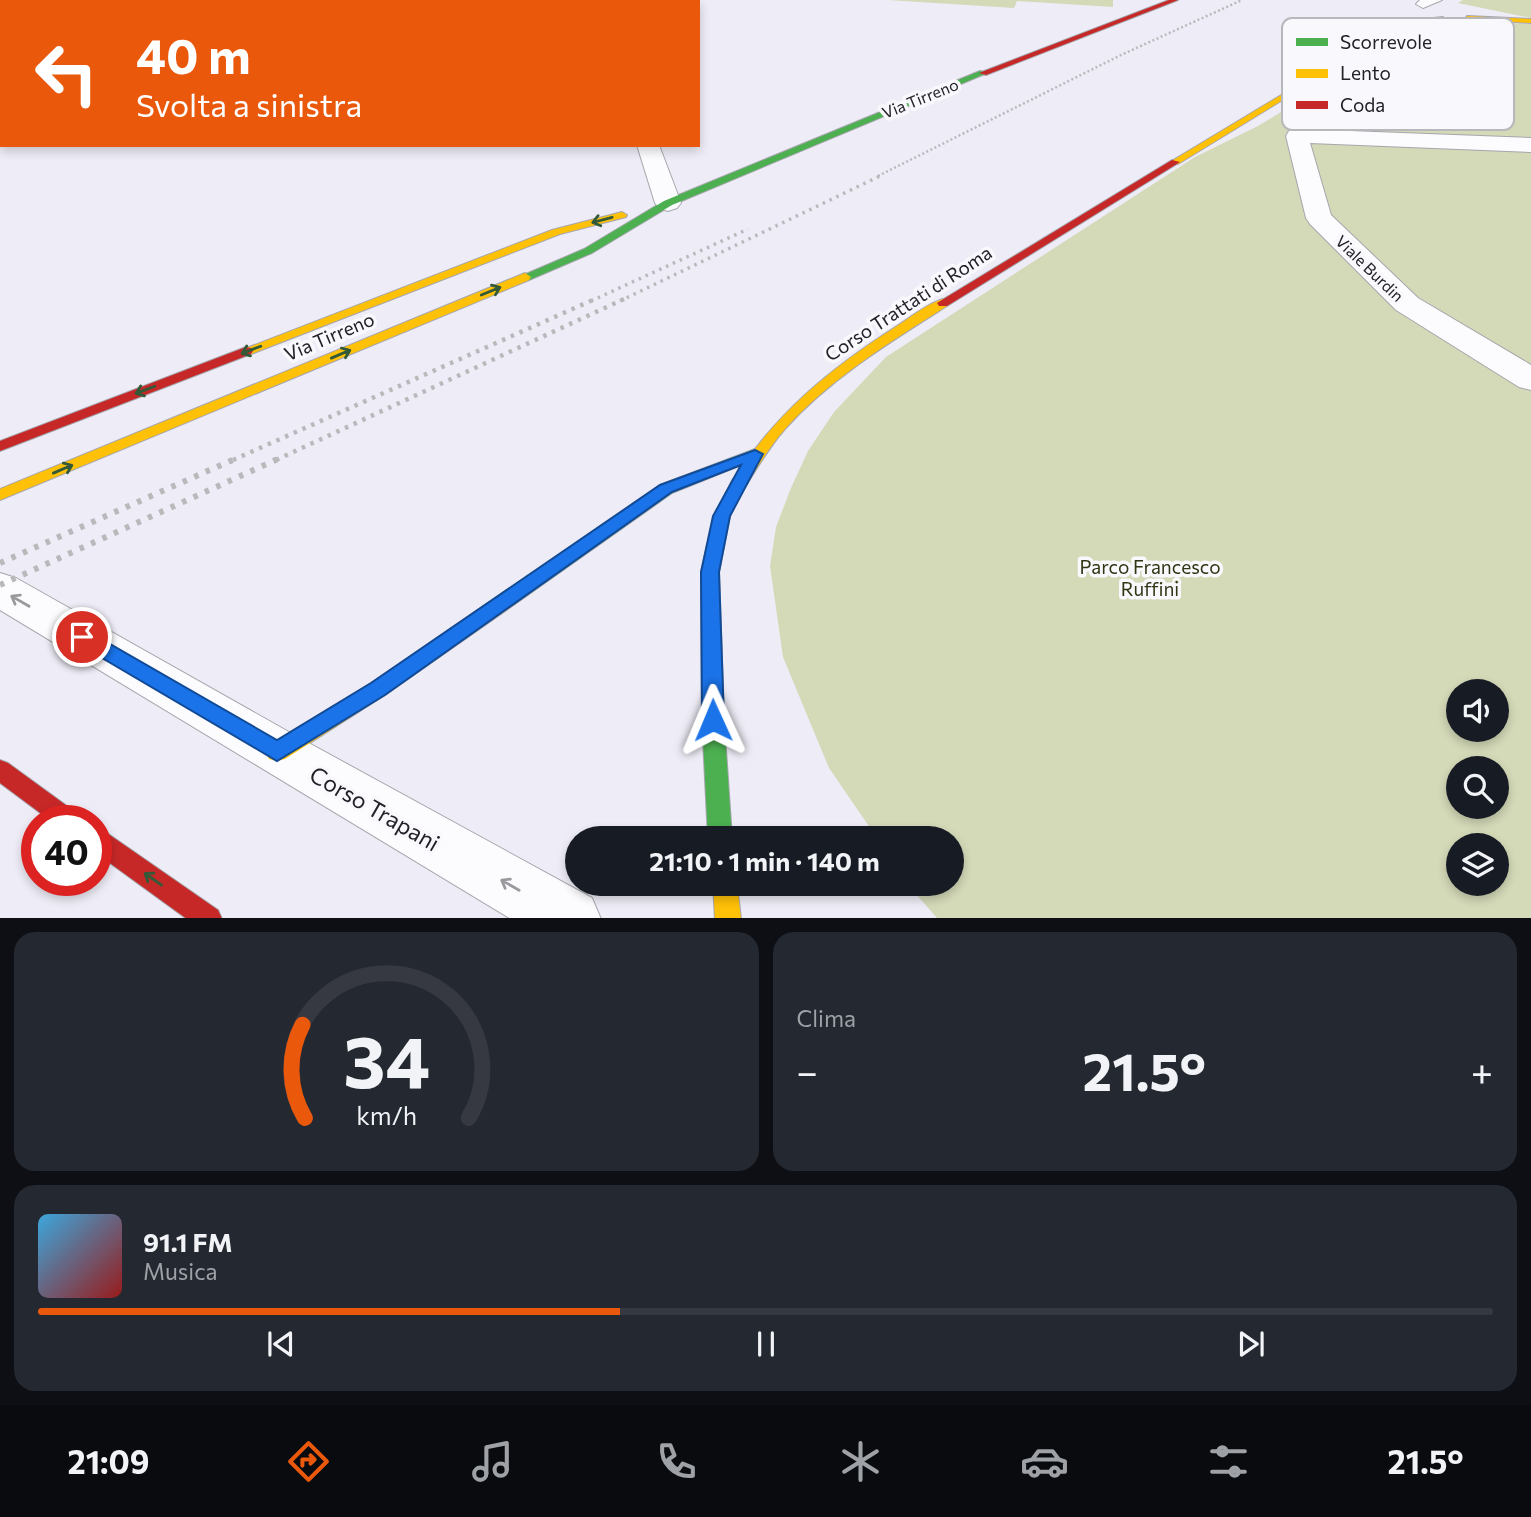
<!DOCTYPE html>
<html lang="it">
<head>
<meta charset="utf-8">
<style>
  :root { --surface:#171b24; --page:#242831; --text:#f1f3f6; --muted:#9ea1a6; --line:#363941; --accent:#ea580c }
  body { margin:0; font-family:Commissioner,sans-serif; background:var(--page); color:var(--text); height:100vh; display:flex; flex-direction:column; font-size:26px; white-space:nowrap }
  * { box-sizing:border-box; margin:0 }
  p { font-size:23px; color:var(--muted) }
  .icon { flex:none; width:38px; height:38px; fill:none; stroke:currentColor; stroke-width:2; stroke-linecap:round; stroke-linejoin:round }
  .map { position:relative; height:918px; overflow:hidden }
  .details { display:flex; flex-direction:column; gap:14px; padding:14px; background:#0d0f14; flex:1 }
  .details>* { flex:none }
  .guide { position:absolute; left:0px; top:0px; width:700px; height:147px; box-shadow:0 4px 10px #0003; background:#ea580c; color:#fff; overflow:hidden }
  .tools { position:absolute; left:1446px; top:679px; display:grid; gap:14px }
  .tools a { display:grid; place-items:center; width:63px; height:63px; border-radius:50%; background:var(--surface); box-shadow:0 4px 10px #0003; font-size:35px }
  .speed { position:absolute; left:21px; top:805px; display:flex; gap:14px; font-size:35px; font-weight:700; text-align:center }
  .speed>* { display:grid; place-content:center; width:91px; height:91px; border-radius:50%; background:var(--surface); box-shadow:0 4px 10px #0003; line-height:1 }
  .speed .limit { border:10px solid #d22; background:#fff; color:#111 }
  .pin { position:absolute; display:grid; place-items:center; width:60px; height:60px; color:#fff; margin:-30px; border:4px solid #fff; border-radius:50%; box-shadow:0 2px 7px #0007 }
  .me { position:absolute; width:77px; margin:-38px; rotate:359deg; stroke-linejoin:round; filter:drop-shadow(0 0 5px #0008) }
  .turn { display:flex; align-items:center; gap:24px; height:147px; padding:0 21px; font-size:32px }
  .turn .icon { width:91px; height:91px; stroke-width:2.5 }
  .turn b { display:block; font-size:49px; line-height:60px }
  .big { font-size:52px; font-weight:700; line-height:1.1 }
  .details .tile { flex:1; display:flex; flex-direction:column; justify-content:center; gap:10px; min-width:0; padding:0 24px; border-radius:21px; background:var(--page) }
  .details .dial { align-items:center; gap:0 }
  .dial svg { height:182px; overflow:visible; fill:none; stroke:var(--line); stroke-width:7; stroke-linecap:round; text-anchor:middle }
  .dial text { fill:var(--text); stroke:none }
  .song { display:flex; align-items:center; gap:21px }
  .cover { width:84px; height:84px; border-radius:10px; background:linear-gradient(135deg,hsl(200 70% 55%),hsl(0 70% 35%)) }
  .played { height:7px; border-radius:4px; background:linear-gradient(90deg,var(--accent) 40%,var(--line) 40%) }
  .keys { display:flex; justify-content:space-around; direction:ltr }
  .heat { display:flex; justify-content:space-between; align-items:center; font-size:38px; direction:ltr }
  .details .tiles { flex:1; display:grid; gap:14px; grid-template-columns:1fr 1fr }
  .tile:last-child { grid-column:span 2 }
  .trip { position:absolute; left:565px; top:826px; width:399px; height:70px; border-radius:35px; background:var(--surface); box-shadow:0 4px 10px #0003; font-weight:700; line-height:70px; text-align:center }
  .tabs { display:flex; height:112px; justify-content:space-around; align-items:center; background:#090b0e; color:var(--muted) }
  .tabs .icon { width:49px; height:49px }
  .tabs .selected { color:var(--accent) }
  .tabs b { font-size:32px; color:var(--text) }
  .map>svg:first-child { display:block }
</style>
</head>
<body>
<div class="map">
<svg width="1531" height="919" viewBox="0 0 1531 919">
  <rect width="100%" height="100%" fill="#eeedf7"/>
  <!-- green -->
  <path fill="#d4d9b8" fill-rule="evenodd" d="M888 0H1113V7L1017 1 1014 8Z
    M1463 0H1531V18L1458 3Z
    M1493 23 1531 24V918H937L907 884H952V838H877L829 768 783 657 770 566 776 527 791 488 808 451 834 412 886 357 1195 157 1258 126 1401 39 1473 25 1496 26ZM1458 691H1496V730H1458ZM1458 768H1496V807H1458ZM1458 845H1496V884H1458Z"/>
  <g fill="none" stroke-linecap="round" stroke-linejoin="round">
    <defs>
      <path id="street" d="M138 0H164L137 2Z
        M604 0H618V2H604Z
        M1420 0H1442L1423 8 1416 4Z
        M0 16H2V26H0Z
        M1297 129 1531 138V152L1310 143 1331 215 1418 298 1531 365V390L1519 387 1396 310 1310 224 1306 218 1286 136 1289 131Z
        M637 145H659L681 203 677 208 668 211 659 208 655 203Z
        M0 573 16 578 296 736 592 898 601 919H511L0 610Z"/>
      <path id="fast" d="M980 71 987 73 672 205 592 253 529 280H521L519 277 584 249 664 201Z
        M755 449 763 454 761 457 672 493 515 604H501L499 599 501 594 660 485Z
        M739 478 747 483 730 516 719 572 724 720 732 838H708L702 720 701 572 714 516 733 479Z"/>
      <path id="slow" d="M1467 16 1531 19V23L1465 19Z
        M1443 17 1445 20 1407 25 1400 28 1178 164 1170 162 1396 26 1406 21Z
        M622 212 627 215 626 217 560 234 251 354H241L239 351 552 230Z
        M525 273 531 277 529 280 0 500V489Z
        M943 299 947 300V306C890 342 831 378 785 429 769 447 758 467 745 487H733L731 483C775 414 828 370 897 326 911 317 927 304 943 299Z
        M508 592 515 594 517 599 515 604 385 695 285 759 277 761 269 759 266 752 269 745 371 683 501 594Z
        M713 884H737L741 919H715Z"/>
      <path id="jam" d="M1169 0H1178L986 75 979 73Z
        M1172 160 1180 162 947 306H939L937 303Z
        M246 347 251 348 253 351 251 354 0 451V441Z
        M0 760 8 763 78 814 82 821H51L0 783Z
        M96 828 104 831 218 910 222 919H187L96 853Z"/>
    </defs>
    <!-- street casing -->
    <use href="#street" stroke="#a6a6ad" stroke-width="2"/>
    <!-- fast casing -->
    <use href="#fast" stroke="#a6a6ad" stroke-width="2"/>
    <!-- slow casing -->
    <use href="#slow" stroke="#a6a6ad" stroke-width="2"/>
    <!-- jam casing -->
    <use href="#jam" stroke="#a6a6ad" stroke-width="2"/>
    <!-- street -->
    <use href="#street" fill="#fcfcfe" fill-rule="evenodd"/>
    <!-- fast -->
    <use href="#fast" fill="#4caf50" fill-rule="evenodd"/>
    <!-- slow -->
    <use href="#slow" fill="#ffc107" fill-rule="evenodd"/>
    <!-- jam -->
    <use href="#jam" fill="#c62828" fill-rule="evenodd"/>
    <!-- rail-far3 -->
    <path stroke="#b9b9bc" stroke-width="2.5" stroke-dasharray="2 2.5" stroke-linecap="butt" d="M878 176 1121 55 1242 0"/>
    <!-- rail-far2 -->
    <path stroke="#b9b9bc" stroke-width="3.5" stroke-dasharray="2.5 5" stroke-linecap="butt" d="M591 301 748 229
      M620 301 882 175"/>
    <!-- rail-far1 -->
    <path stroke="#b9b9bc" stroke-width="4.5" stroke-dasharray="3.5 6" stroke-linecap="butt" d="M233 460 595 299
      M276 460 624 299"/>
    <!-- rail -->
    <path stroke="#b9b9bc" stroke-width="6" stroke-dasharray="4.5 8" stroke-linecap="butt" d="M0 563 237 458
      M0 585 280 458"/>
  </g>
  <!-- one-way arrows -->
  <defs><path id="oneway-shaft" d="M-6 0H5M1.5-3L5.5 0L1.5 3" fill="none" stroke-width="1.6" stroke-linecap="round" stroke-linejoin="round" transform="scale(1.75)"/></defs>
  <g stroke="#335a38">
    <use href="#oneway-shaft" transform="translate(602 220) rotate(165)"/>
    <use href="#oneway-shaft" transform="translate(491 291) rotate(-22)"/>
    <use href="#oneway-shaft" transform="translate(251 350) rotate(159)"/>
    <use href="#oneway-shaft" transform="translate(341 354) rotate(-23)"/>
    <use href="#oneway-shaft" transform="translate(145 390) rotate(159)"/>
    <use href="#oneway-shaft" transform="translate(63 469) rotate(-23)"/>
    <use href="#oneway-shaft" transform="translate(153 879) rotate(-145)"/>
  </g>
  <g stroke="#9a999e">
    <use href="#oneway-shaft" transform="translate(20 601) rotate(-150)"/>
    <use href="#oneway-shaft" transform="translate(510 885) rotate(-150)"/>
  </g>
  <!-- route -->
  <path fill="#1a73e8" stroke="#114b97" stroke-width="2" d="M755 450 763 454 730 516 719 572 724 720 721 726 713 728 705 726 702 720 701 572 713 516 741 465 672 492 385 695 277 761 75 642 72 637 75 632 82 629 89 632 277 740 371 683 660 485Z"/>
  <g text-anchor="middle" dominant-baseline="central" stroke-width="7" stroke-linejoin="round" paint-order="stroke">
    <!-- far-street labels -->
    <g font-size="16" fill="#222128" stroke="#f9f8fc">
      <text transform="translate(920 98) rotate(-22)">Via Tirreno</text>
      <text transform="translate(1370 268) rotate(44)">Viale Burdin</text>
    </g>
    <!-- street labels -->
    <g font-size="19" fill="#222128" stroke="#f9f8fc">
      <text transform="translate(908 303) rotate(-33)">Corso Trattati di Roma</text>
      <text transform="translate(329 336) rotate(-23)">Via Tirreno</text>
    </g>
    <!-- park labels -->
    <g font-size="19" fill="#303513" stroke="#f9f8fc">
      <text x="1150" y="566">Parco Francesco<tspan x="1150" dy="22">Ruffini</tspan></text>
    </g>
    <!-- near-street labels -->
    <g font-size="23" fill="#222128" stroke="#f9f8fc">
      <text transform="translate(375 808) rotate(30)">Corso Trapani</text>
    </g>
  </g>
  <!-- legend -->
  <rect x="1282" y="18" width="232" height="112" rx="10" fill="#f9f8fc" stroke="#b8b8bc" stroke-width="2"/>
  <rect x="1296" y="38" width="32" height="8" fill="#4caf50"/>
  <rect x="1296" y="69" width="32" height="9" fill="#ffc107"/>
  <rect x="1296" y="101" width="32" height="8" fill="#c62828"/>
  <g font-size="19" fill="#222128">
    <text x="1340" y="49">Scorrevole</text>
    <text x="1340" y="80">Lento</text>
    <text x="1340" y="112">Coda</text>
  </g>
</svg>
<div class="tools">
<a><svg class="icon" aria-label="sound" viewBox="0 0 24 24"><path d="M4 9h4l5-4v14l-5-4H4zM17 9q2 3 0 6"/></svg></a>
<a><svg class="icon" aria-label="search" viewBox="0 0 24 24"><circle cx="10" cy="10" r="6"/><path d="M15 15l6 6"/></svg></a>
<a><svg class="icon" aria-label="layers" viewBox="0 0 24 24"><path d="M12 4l9 5-9 5-9-5zM3 14l9 5 9-5"/></svg></a>
</div>
<div class="speed"><div class="limit">40</div></div>
<div class="pin" style="left:82px;top:637px;background:#d93025"><svg class="icon" aria-label="arrive" viewBox="0 0 24 24"><path d="M6 21V4h12l-3 4 3 4H6"/></svg></div>
<svg class="me" style="left:713px;top:720px" viewBox="-20 -20 40 40"><path d="M0-17L14 15 0 8-14 15z" fill="#1a73e8" stroke="#fff" stroke-width="4"/></svg>
<div class="trip">21:10 · 1 min · 140 m</div>
<div class="guide">
<div class="turn"><svg class="icon" aria-label="left" viewBox="0 0 24 24"><path d="M17 20v-9H6M10 6l-5 5 5 5"/></svg><div><b>40 m</b>Svolta a sinistra</div></div>
</div>
</div>
<section class="details">
<div class="tiles">
<div class="tile dial"><svg viewBox="0 0 100 80">
<path d="M14 69A42 42 0 1 1 86 69"/>
<path d="M14 69A42 42 0 0 1 13 28" stroke="#ea580c"/>
<text x="50" y="56" font-size="32" font-weight="700">34</text>
<text x="50" y="72" font-size="11">km/h</text>
</svg></div>
<div class="tile"><p>Clima</p>
<div class="heat"><a>−</a><b class="big">21.5°</b><a>+</a></div>
</div>
<div class="tile">
<div class="song"><i class="cover"></i><div><b>91.1 FM</b><p>Musica</p></div></div>
<div class="played"></div>
<div class="keys"><svg class="icon" aria-label="previous" viewBox="0 0 24 24"><path d="M18 5L8 12l10 7zM5 5v14"/></svg><svg class="icon" aria-label="pause" viewBox="0 0 24 24"><path d="M8 5v14M16 5v14"/></svg><svg class="icon" aria-label="next" viewBox="0 0 24 24"><path d="M6 5l10 7-10 7zM19 5v14"/></svg></div>
</div>
</div>
</section>
<nav class="tabs">
<b>21:09</b>
<svg class="icon selected" aria-label="directions" viewBox="0 0 24 24"><path d="M12 3l9 9-9 9-9-9zM9 14v-3h6M13 9l2 2-2 2"/></svg>
<svg class="icon" aria-label="music" viewBox="0 0 24 24"><path d="M9 18V5l10-2v13"/><circle cx="6" cy="18" r="3"/><circle cx="16" cy="16" r="3"/></svg>
<svg class="icon" aria-label="phone" viewBox="0 0 24 24"><path d="M5 4h4l2 5-3 2q2 4 5 5l2-3 5 2v4C11 20 4 13 5 4z"/></svg>
<svg class="icon" aria-label="climate" viewBox="0 0 24 24"><path d="M12 3v18M4 7l16 10M4 17L20 7"/></svg>
<svg class="icon" aria-label="car" viewBox="0 0 24 24"><path d="M5 17H2v-5l4-1 3-4h7l3 4 3 1v5h-3M9 17h6M6 11h13"/><circle cx="7" cy="17" r="2"/><circle cx="17" cy="17" r="2"/></svg>
<svg class="icon" aria-label="filters" viewBox="0 0 24 24"><path d="M4 7h16M4 17h16"/><circle cx="9" cy="7" r="2"/><circle cx="15" cy="17" r="2"/></svg>
<b>21.5°</b>
</nav>
</body>
</html>
